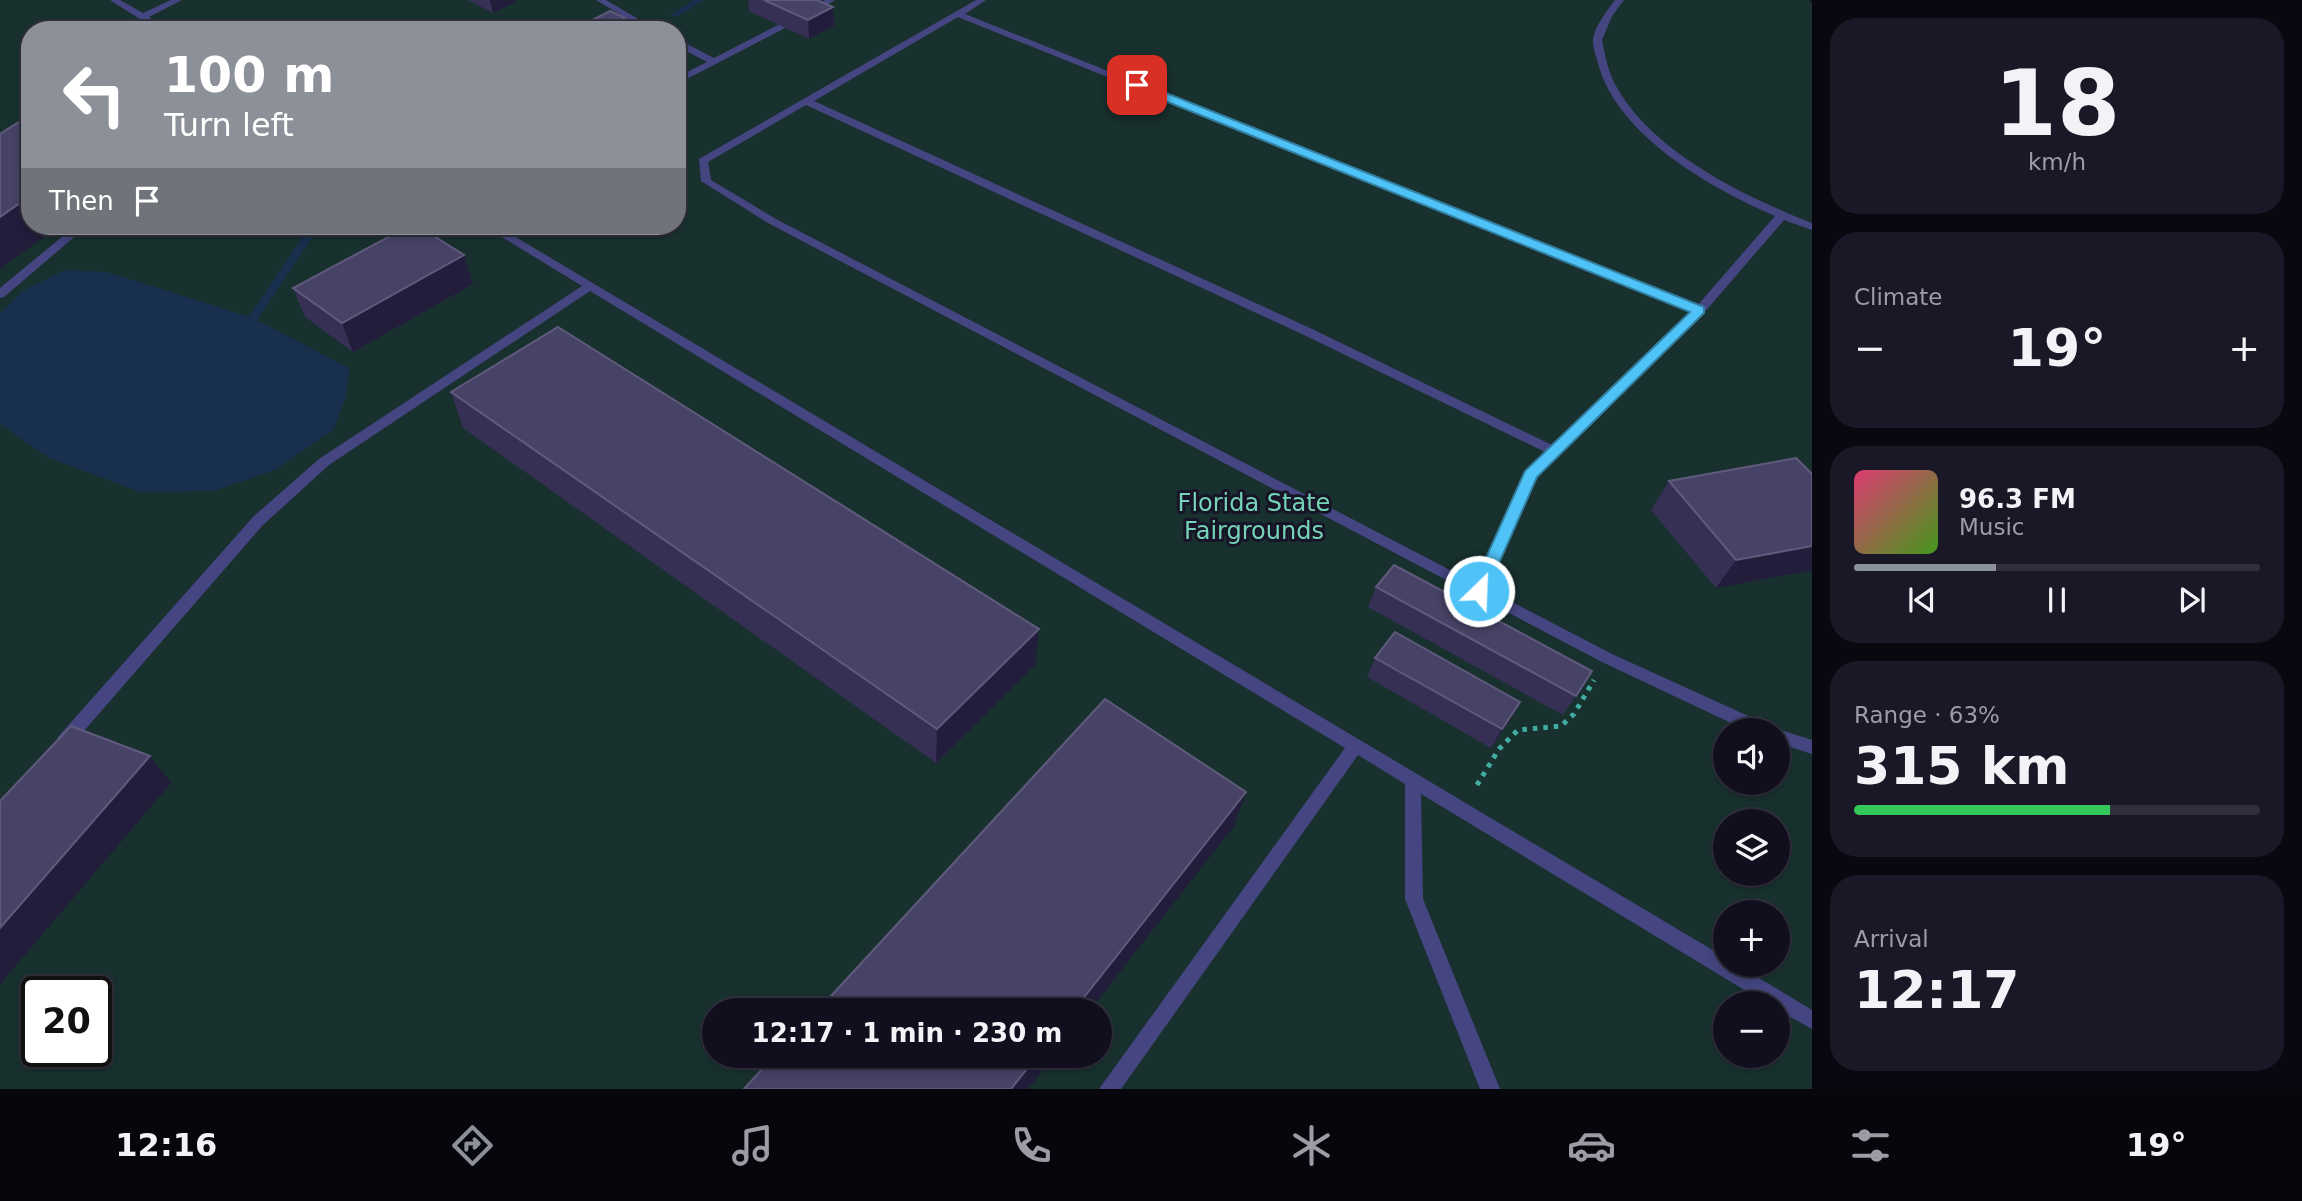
<!DOCTYPE html>
<html lang="en">
<head>
<meta charset="utf-8">
<style>
  :root { --surface:#110f1e; --page:#1a1827; --text:#f1f3f6; --muted:#9c9ca4; --line:#302f3c; --accent:#8c9099 }
  body { margin:0; font-family:"DejaVu Sans",sans-serif; background:var(--page); color:var(--text); height:100vh; display:flex; flex-direction:column; font-size:26px; white-space:nowrap }
  * { box-sizing:border-box; margin:0 }
  p { font-size:23px; color:var(--muted) }
  .icon { flex:none; width:38px; height:38px; fill:none; stroke:currentColor; stroke-width:2; stroke-linecap:round; stroke-linejoin:round }
  .map { position:relative; flex:1; overflow:hidden }
  .side { display:flex; flex-direction:column; gap:18px; padding:18px; background:#090810; width:490px }
  .side>* { flex:none }
  .top-card { position:absolute; left:21px; top:21px; width:665px; height:214px; border-radius:28px; box-shadow:0 4px 10px #0003,0 0 0 2px var(--line); background:#8c9099; color:#fff; overflow:hidden }
  .fabs { position:absolute; left:1713px; top:718px; display:grid; gap:14px }
  .fabs a { display:grid; place-items:center; width:77px; height:77px; border-radius:50%; background:var(--surface); box-shadow:0 4px 10px #0003,0 0 0 2px var(--line); font-size:35px }
  .speed { position:absolute; left:21px; top:976px; display:flex; gap:14px; font-size:35px; font-weight:700; text-align:center }
  .speed>* { display:grid; place-content:center; width:91px; height:91px; border-radius:50%; background:var(--surface); box-shadow:0 4px 10px #0003,0 0 0 2px var(--line); line-height:1 }
  .speed .limit { border:4px solid #111; border-radius:10px; background:#fff; color:#111 }
  .pin { position:absolute; display:grid; place-items:center; width:60px; height:60px; color:#fff; margin:-30px; border-radius:14px; box-shadow:0 4px 10px #0006 }
  .me { position:absolute; width:77px; margin:-38px; rotate:24deg; stroke-linejoin:round; filter:drop-shadow(0 0 5px #0008) }
  .turn { display:flex; align-items:center; gap:24px; height:147px; padding:0 28px; font-size:32px }
  .turn .icon { width:91px; height:91px; stroke-width:2.5 }
  .turn b { display:block; font-size:49px; line-height:60px }
  .then { display:flex; align-items:center; height:66px; padding:0 28px; background:#0003; gap:14px; font-size:26px }
  .big { font-size:52px; font-weight:700; line-height:1.1 }
  .side .tile { flex:1; display:flex; flex-direction:column; justify-content:center; gap:10px; min-width:0; padding:0 24px; border-radius:28px; background:var(--page) }
  .side .dial { align-items:center; gap:0 }
  .dial b { font-size:91px; line-height:1 }
  .song { display:flex; align-items:center; gap:21px }
  .cover { width:84px; height:84px; border-radius:10px; background:linear-gradient(135deg,hsl(340 70% 55%),hsl(100 70% 35%)) }
  .played { height:7px; border-radius:4px; background:linear-gradient(90deg,var(--accent) 35%,var(--line) 35%) }
  .keys { display:flex; justify-content:space-around; direction:ltr }
  .heat { display:flex; justify-content:space-between; align-items:center; font-size:38px; direction:ltr }
  .charge { height:10px; border-radius:5px; background:linear-gradient(90deg,#34c759 63%,var(--line) 0) }
  .trip { position:absolute; left:702px; top:998px; width:410px; height:70px; border-radius:35px; background:var(--surface); box-shadow:0 4px 10px #0003,0 0 0 2px var(--line); font-weight:700; line-height:70px; text-align:center }
  .tab-bar { display:flex; height:112px; justify-content:space-around; align-items:center; background:#07060c; color:var(--muted) }
  .tab-bar .icon { width:49px; height:49px }
  .tab-bar .active { color:var(--accent) }
  .tab-bar b { font-size:32px; color:var(--text) }
  main { display:flex; flex:1; min-height:0 }
  .map>svg:first-child { display:block }
</style>
</head>
<body>
<main>
<div class="map">
<svg width="1812" height="1089" viewBox="0 0 1812 1089">
  <rect width="100%" height="100%" fill="#171428"/>
  <!-- green -->
  <path fill="#18312f" fill-rule="evenodd" d="M0 0H1809L1812 3V1089H0ZM30 30H677V226H30ZM1726 730H1778V782H1726ZM1726 821H1778V873H1726ZM1726 912H1778V964H1726ZM37 992H96V1052H37ZM1726 1003H1778V1055H1726ZM714 1010H1099V1055H714Z"/>
  <!-- water -->
  <path fill="#182f4d" d="M65 270 107 272 253 318 349 368 346 396 334 429 275 470 213 491 141 492 49 458 0 424V313L24 290Z"/>
  <g fill="none" stroke-linecap="round" stroke-linejoin="round">
    <!-- stream -->
    <path fill="#182f4d" fill-rule="evenodd" d="M694 0H704L677 17 670 15Z
      M310 226H320L257 320H249L248 318Z"/>
    <!-- path -->
    <path stroke="#41ada1" stroke-width="5" stroke-dasharray="4.5 6" stroke-linecap="butt" d="M1477 785 1499 749 1518 730 1561 726 1574 714 1594 680"/>
    <!-- service -->
    <path fill="#454681" fill-rule="evenodd" d="M110 0H120L143 13 171 0H182L149 17 168 30H157Z
      M596 0H606L657 30H646Z
      M825 0H835L811 15 803 13Z
      M976 0H986L965 14 1697 306 1775 216C1711 188 1617 136 1598 63 1596 56 1593 48 1593 42 1593 28 1607 11 1615 0H1624L1612 16 1602 40C1605 55 1608 72 1616 86 1652 152 1745 197 1812 223V230L1784 220 1703 314 1536 476 1487 589 1612 654 1768 725 1770 730H1746L1602 662 768 223 701 181 699 159ZM958 17 1691 312 1552 445 1310 328 814 101ZM806 105 1302 334 1545 452 1523 474 1475 583 776 219 711 180 708 162Z
      M782 23 787 26 785 28 677 84V77L707 62 677 46V39L714 58Z
      M75 226H87L4 297 0 298V288Z
      M484 226H497L1726 958V964H1736L1812 1010V1029L1778 1010V1003H1766L1421 794 1423 899 1500 1089H1480L1405 899V784L1358 755 1121 1089H1099L1345 748 590 291 329 465 263 525 70 747 64 749 58 747 56 742 58 737 253 517 319 459 582 286Z
      M1778 729 1812 740V754L1778 743Z"/>
  </g>
  <!-- wall -->
  <path fill="#353054" d="M468 0H515L516 2 493 13Z
    M748 0H817L833 7 834 26 809 39 749 11Z
    M464 255 473 284 353 352 305 317 293 288Z
    M451 392 1035 665 936 763 463 428Z
    M1812 474V570L1716 588 1651 510 1669 481Z
    M1376 587 1592 671 1563 715 1368 607Z
    M1375 658 1509 721 1491 748 1367 677Z"/>
  <!-- shaded-wall -->
  <path fill="#211d3b" d="M490 0H515L516 2 493 13Z
    M833 7 834 26 809 39 808 20Z
    M625 18 627 30H601Z
    M30 196V226H59L0 269V217Z
    M464 255 473 284 353 352 342 323Z
    M1812 546V570L1716 588 1736 560Z
    M1039 629 1035 665 936 763 937 729Z
    M1520 702 1509 721 1491 748 1502 729Z
    M150 756 171 783 0 984V928Z
    M1246 792 1234 826 1090 1010H1074Z
    M1038 1055H1054L1028 1089H1011Z"/>
  <!-- building -->
  <path fill="#474366" stroke="#605b7d" stroke-width="2" d="M764 0H817L833 7 808 20Z
    M610 11 625 18 601 30H572Z
    M30 115V196L0 217V134Z
    M409 226H418L464 255 342 323 293 288Z
    M558 327 1039 629 937 729 451 392Z
    M1796 458 1812 474V546L1736 560 1669 481Z
    M1394 565 1592 671 1576 696 1376 587Z
    M1395 632 1520 702 1502 729 1375 658Z
    M1105 699 1246 792 1074 1010H818Z
    M71 726 150 756 0 928V801Z
    M775 1055H1038L1011 1089H744Z"/>
  <!-- route -->
  <path fill="#4fc3f7" stroke="#337fa1" stroke-width="2" d="M1133 83H1141L1704 307V313L1537 477 1485 595 1479 597 1471 591 1525 471 1690 312 1133 88Z"/>
  <g text-anchor="middle" dominant-baseline="central" stroke-width="6" stroke-linejoin="round" paint-order="stroke">
    <!-- park labels -->
    <g font-size="24" fill="#74d3b6" stroke="#171428">
      <text x="1254" y="503">Florida State<tspan x="1254" dy="28">Fairgrounds</tspan></text>
    </g>
  </g>
</svg>
<div class="fabs">
<a><svg class="icon" aria-label="sound" viewBox="0 0 24 24"><path d="M4 9h4l5-4v14l-5-4H4zM17 9q2 3 0 6"/></svg></a>
<a><svg class="icon" aria-label="layers" viewBox="0 0 24 24"><path d="M12 4l9 5-9 5-9-5zM3 14l9 5 9-5"/></svg></a>
<a>+</a>
<a>−</a>
</div>
<div class="speed"><div class="limit">20</div></div>
<div class="pin" style="left:1137px;top:85px;background:#d93025"><svg class="icon" aria-label="arrive" viewBox="0 0 24 24"><path d="M6 21V4h12l-3 4 3 4H6"/></svg></div>
<svg class="me" style="left:1479px;top:591px" viewBox="-20 -20 40 40"><circle r="17" fill="#4fc3f7" stroke="#fff" stroke-width="3"/><path d="M0-11L8 9 0 5-8 9z" fill="#fff"/></svg>
<div class="trip">12:17 · 1 min · 230 m</div>
<div class="top-card">
<div class="turn"><svg class="icon" aria-label="left" viewBox="0 0 24 24"><path d="M17 20v-9H6M10 6l-5 5 5 5"/></svg><div><b>100 m</b>Turn left</div></div>
<div class="then">Then<svg class="icon" aria-label="arrive" viewBox="0 0 24 24"><path d="M6 21V4h12l-3 4 3 4H6"/></svg></div>
</div>
</div>
<section class="side">
<div class="tile dial"><b>18</b><p>km/h</p></div>
<div class="tile"><p>Climate</p>
<div class="heat"><a>−</a><b class="big">19°</b><a>+</a></div>
</div>
<div class="tile">
<div class="song"><i class="cover"></i><div><b>96.3 FM</b><p>Music</p></div></div>
<div class="played"></div>
<div class="keys"><svg class="icon" aria-label="previous" viewBox="0 0 24 24"><path d="M18 5L8 12l10 7zM5 5v14"/></svg><svg class="icon" aria-label="pause" viewBox="0 0 24 24"><path d="M8 5v14M16 5v14"/></svg><svg class="icon" aria-label="next" viewBox="0 0 24 24"><path d="M6 5l10 7-10 7zM19 5v14"/></svg></div>
</div>
<div class="tile"><p>Range · 63%</p><b class="big">315 km</b><div class="charge"></div></div>
<div class="tile"><p>Arrival</p><b class="big">12:17</b></div>
</section>
</main>
<nav class="tab-bar">
<b>12:16</b>
<svg class="icon active" aria-label="directions" viewBox="0 0 24 24"><path d="M12 3l9 9-9 9-9-9zM9 14v-3h6M13 9l2 2-2 2"/></svg>
<svg class="icon" aria-label="music" viewBox="0 0 24 24"><path d="M9 18V5l10-2v13"/><circle cx="6" cy="18" r="3"/><circle cx="16" cy="16" r="3"/></svg>
<svg class="icon" aria-label="phone" viewBox="0 0 24 24"><path d="M5 4h4l2 5-3 2q2 4 5 5l2-3 5 2v4C11 20 4 13 5 4z"/></svg>
<svg class="icon" aria-label="climate" viewBox="0 0 24 24"><path d="M12 3v18M4 7l16 10M4 17L20 7"/></svg>
<svg class="icon" aria-label="car" viewBox="0 0 24 24"><path d="M5 17H2v-5l4-1 3-4h7l3 4 3 1v5h-3M9 17h6M6 11h13"/><circle cx="7" cy="17" r="2"/><circle cx="17" cy="17" r="2"/></svg>
<svg class="icon" aria-label="filters" viewBox="0 0 24 24"><path d="M4 7h16M4 17h16"/><circle cx="9" cy="7" r="2"/><circle cx="15" cy="17" r="2"/></svg>
<b>19°</b>
</nav>
</body>
</html>
